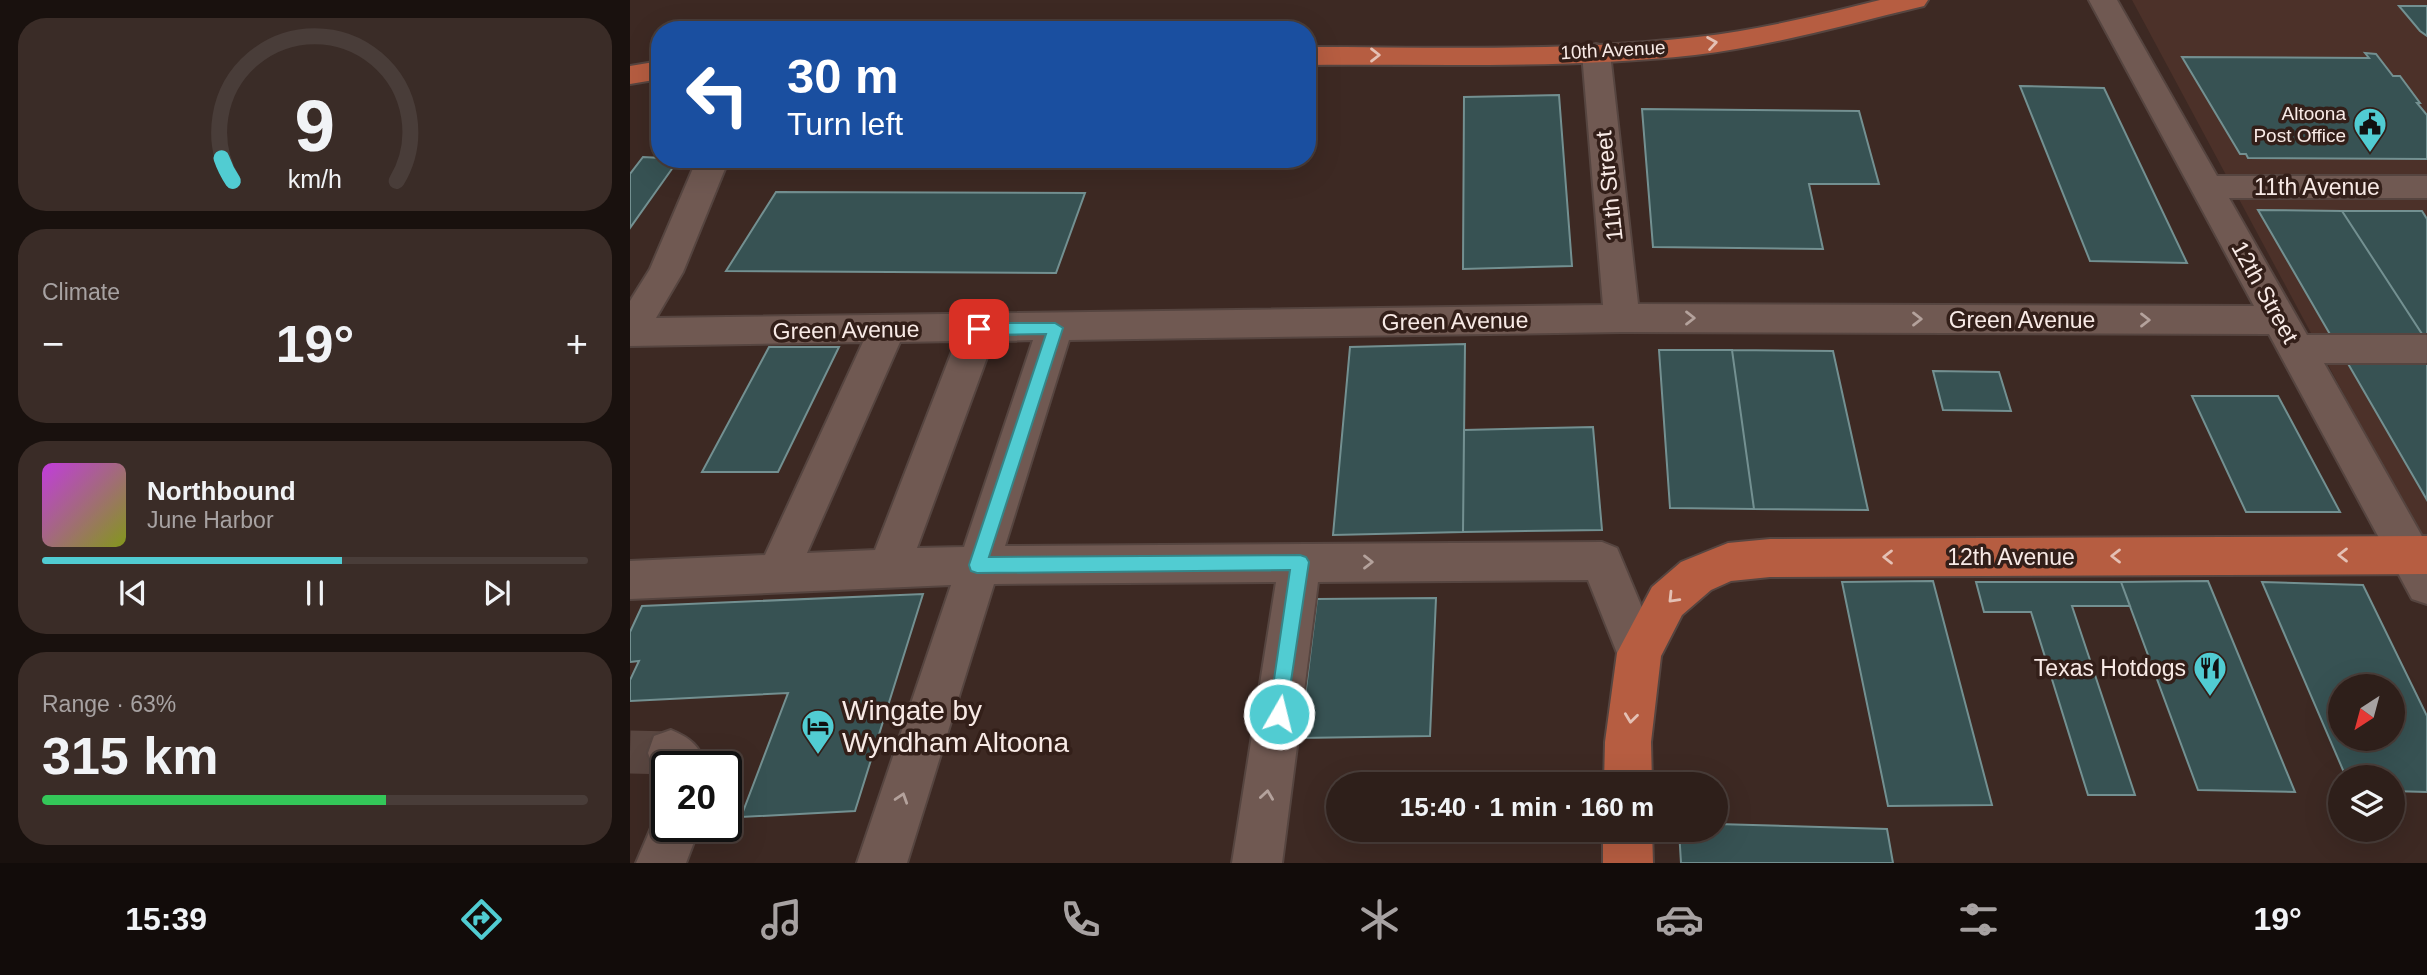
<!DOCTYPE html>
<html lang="en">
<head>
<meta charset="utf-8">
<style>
  :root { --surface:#2e1f1a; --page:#3a2c27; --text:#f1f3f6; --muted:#a7a2a2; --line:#493d39; --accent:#51ccd2 }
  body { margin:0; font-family:Helvetica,sans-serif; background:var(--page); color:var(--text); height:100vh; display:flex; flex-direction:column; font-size:26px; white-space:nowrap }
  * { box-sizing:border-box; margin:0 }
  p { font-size:23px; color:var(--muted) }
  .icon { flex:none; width:38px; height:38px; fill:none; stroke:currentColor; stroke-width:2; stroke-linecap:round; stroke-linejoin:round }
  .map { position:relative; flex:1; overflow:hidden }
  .sheet { display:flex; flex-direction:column; gap:18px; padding:18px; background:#19110e; width:630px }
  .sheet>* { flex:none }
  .hud { position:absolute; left:21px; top:21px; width:665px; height:147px; border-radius:28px; box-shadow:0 7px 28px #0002,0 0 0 2px var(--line); background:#1a4fa0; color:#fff; overflow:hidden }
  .needle { width:46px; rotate:216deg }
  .fabs { position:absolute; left:1698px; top:674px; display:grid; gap:14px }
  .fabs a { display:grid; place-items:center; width:77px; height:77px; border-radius:50%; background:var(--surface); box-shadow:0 7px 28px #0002,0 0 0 2px var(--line); font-size:35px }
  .speed { position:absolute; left:21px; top:751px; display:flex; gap:14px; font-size:35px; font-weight:700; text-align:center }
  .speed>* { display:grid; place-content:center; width:91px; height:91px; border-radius:50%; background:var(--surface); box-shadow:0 7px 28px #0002,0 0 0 2px var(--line); line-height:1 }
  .speed .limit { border:4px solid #111; border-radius:10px; background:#fff; color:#111 }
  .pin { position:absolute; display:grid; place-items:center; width:60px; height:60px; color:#fff; margin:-30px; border-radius:14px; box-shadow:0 4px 10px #0006 }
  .me { position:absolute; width:77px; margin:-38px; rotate:8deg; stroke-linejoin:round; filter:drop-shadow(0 0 5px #0008) }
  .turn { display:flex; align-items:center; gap:24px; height:147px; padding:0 21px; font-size:32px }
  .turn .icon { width:91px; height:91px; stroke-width:2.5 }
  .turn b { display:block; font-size:49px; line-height:60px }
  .big { font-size:52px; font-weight:600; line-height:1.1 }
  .sheet .widget { flex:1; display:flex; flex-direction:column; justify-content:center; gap:10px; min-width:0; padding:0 24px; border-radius:28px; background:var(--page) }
  .sheet .dial { align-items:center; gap:0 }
  .dial svg { height:182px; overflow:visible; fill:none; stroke:var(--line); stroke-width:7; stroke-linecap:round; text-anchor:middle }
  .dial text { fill:var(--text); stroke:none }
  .song { display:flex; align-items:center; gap:21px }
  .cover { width:84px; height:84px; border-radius:10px; background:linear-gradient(135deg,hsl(290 70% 55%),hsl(70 70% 35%)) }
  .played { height:7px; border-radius:4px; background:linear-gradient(90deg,var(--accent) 55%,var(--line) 55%) }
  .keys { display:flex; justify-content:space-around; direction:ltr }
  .heat { display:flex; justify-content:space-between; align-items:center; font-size:38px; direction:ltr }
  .charge { height:10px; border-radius:5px; background:linear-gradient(90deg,#34c759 63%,var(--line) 0) }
  .trip { position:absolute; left:696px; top:772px; width:402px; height:70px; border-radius:35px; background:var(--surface); box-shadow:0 7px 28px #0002,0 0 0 2px var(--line); font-weight:600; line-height:70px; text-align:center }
  .menu { display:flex; height:112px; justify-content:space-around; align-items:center; background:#120c0a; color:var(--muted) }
  .menu .icon { width:49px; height:49px }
  .menu .current { color:var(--accent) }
  .menu b { font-size:32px; color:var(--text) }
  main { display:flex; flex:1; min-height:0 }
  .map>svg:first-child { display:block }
</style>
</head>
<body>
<main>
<section class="sheet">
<div class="widget dial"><svg viewBox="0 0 100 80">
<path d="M14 69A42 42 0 1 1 86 69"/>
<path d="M14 69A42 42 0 0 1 9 59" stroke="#51ccd2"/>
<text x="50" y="56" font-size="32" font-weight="700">9</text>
<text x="50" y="72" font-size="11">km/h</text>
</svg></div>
<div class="widget"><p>Climate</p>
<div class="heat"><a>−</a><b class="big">19°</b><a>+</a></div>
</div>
<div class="widget">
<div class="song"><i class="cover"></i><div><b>Northbound</b><p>June Harbor</p></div></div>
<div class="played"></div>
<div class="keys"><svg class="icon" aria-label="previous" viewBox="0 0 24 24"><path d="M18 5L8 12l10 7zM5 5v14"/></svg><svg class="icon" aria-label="pause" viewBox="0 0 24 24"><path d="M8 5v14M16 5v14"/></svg><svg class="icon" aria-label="next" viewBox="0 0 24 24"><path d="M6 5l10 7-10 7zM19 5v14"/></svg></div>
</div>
<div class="widget"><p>Range · 63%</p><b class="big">315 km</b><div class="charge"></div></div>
</section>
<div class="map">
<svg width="1797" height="863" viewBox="0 0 1797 863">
  <rect width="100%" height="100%" fill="#3d2923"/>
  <!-- built -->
  <path fill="#4c3129" d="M1502 0H1797V549Z"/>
  <!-- building -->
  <path fill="#375253" stroke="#739091" stroke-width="2" fill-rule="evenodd" d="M1769 6H1797V36L1790 31Z
    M1735 53 1746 54 1763 76H1770L1790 103H1787L1797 115V159L1618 158 1616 154H1610L1552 57 1739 58Z
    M1390 86 1474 88 1557 263 1460 261Z
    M929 95 942 266 833 269 834 97Z
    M1012 109 1229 111 1249 184H1179L1193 249 1023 247Z
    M13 157 49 159 0 228V174Z
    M146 192 455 193 426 273 96 271Z
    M1628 210 1712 211 1794 337 1701 336Z
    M1712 211H1792L1797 219V337H1794Z
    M835 344 833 532 703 535 720 347Z
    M139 347H209L148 472H72Z
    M1029 350H1102L1124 509 1040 508Z
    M1102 350 1203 351 1238 510 1124 509Z
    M1713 355 1797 356V500Z
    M1303 371 1369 372 1381 411 1313 410Z
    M1562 396H1648L1710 512H1616Z
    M963 427 972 530 833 532 834 430Z
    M1303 581 1362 805 1258 806 1212 582Z
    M1578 581 1665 792 1568 790 1491 582Z
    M1346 582H1491L1500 606H1442L1505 795H1458L1401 612H1354Z
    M1632 582 1733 585 1797 716V792L1762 791V777H1716ZM1710 686H1762V738H1710Z
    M293 594 225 811 111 817 158 693 0 701V680L9 661 0 662V632L12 606Z
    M806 598 800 736 670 738 687 599Z
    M1087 824 1257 829 1263 863H1051L1049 830H1087Z"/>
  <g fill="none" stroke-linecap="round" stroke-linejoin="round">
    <!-- minor-tunnel -->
    <path stroke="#594640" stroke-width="43" stroke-dasharray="43 21" stroke-linecap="butt" d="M0 752 41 753"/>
    <defs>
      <path id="minor" d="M1459 0H1487L1587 176H1797V198H1599L1677 335H1797V363H1694L1797 545V604L1782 599 1639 334 992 332 439 340 375 546 972 542 987 548 1031 653 1025 668 1009 674 993 668 958 580 688 582 652 863H602L646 582 364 584 277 863H227L321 585 0 599V561L135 555 233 342 0 346V301L20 269 67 159H99L53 272 26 318 973 305 952 53 956 47 966 44 976 47 980 53 1008 304 1624 306ZM403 340 334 547 287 548 363 341ZM326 341 245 550 177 553 270 342Z
        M41 730C61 738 69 746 77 766H37V783L24 770 18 753 24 736Z
        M37 805V826H70L56 863H6L29 809Z"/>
      <path id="major" d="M1250 0H1298L1294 6C1218 24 1142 46 1065 55 936 69 806 64 677 65V47C807 47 938 52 1067 37 1129 30 1190 15 1250 0Z
        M30 61V79L0 84V66Z
        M1797 536V574L1140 577 1101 581 1081 590 1052 615 1031 656 1021 742 1022 784H974L975 742 987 653 1022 587 1051 562 1083 549 1098 543 1140 539Z
        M973 830H1022L1023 863H973Z"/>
    </defs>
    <!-- minor casing -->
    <use href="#minor" stroke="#564540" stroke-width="4"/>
    <!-- major casing -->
    <use href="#major" stroke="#564540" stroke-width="4"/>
    <!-- minor -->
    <use href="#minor" fill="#705952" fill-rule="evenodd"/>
    <!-- major -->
    <use href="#major" fill="#b65d41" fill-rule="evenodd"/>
  </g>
  <!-- one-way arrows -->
  <defs><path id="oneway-chevron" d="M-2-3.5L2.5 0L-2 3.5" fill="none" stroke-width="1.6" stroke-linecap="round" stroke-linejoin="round" transform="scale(1.75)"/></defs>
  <g stroke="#e4c0b4">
    <use href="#oneway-chevron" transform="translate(1082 43) rotate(-9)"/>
    <use href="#oneway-chevron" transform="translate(745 55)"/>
    <use href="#oneway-chevron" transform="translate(1713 555) rotate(180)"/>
    <use href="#oneway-chevron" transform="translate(1486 556) rotate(180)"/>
    <use href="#oneway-chevron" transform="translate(1258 557) rotate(180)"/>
    <use href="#oneway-chevron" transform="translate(1043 598) rotate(134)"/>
    <use href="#oneway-chevron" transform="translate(1001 718) rotate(97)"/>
  </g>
  <g stroke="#b4a29c">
    <use href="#oneway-chevron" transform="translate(1060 318)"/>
    <use href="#oneway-chevron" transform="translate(1287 319)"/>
    <use href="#oneway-chevron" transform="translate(1515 320)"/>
    <use href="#oneway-chevron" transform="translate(738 562)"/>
    <use href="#oneway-chevron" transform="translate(637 795) rotate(-82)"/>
    <use href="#oneway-chevron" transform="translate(272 798) rotate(-72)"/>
  </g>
  <!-- route -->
  <path fill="#51ccd2" stroke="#358588" stroke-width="2" d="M349 323H425L433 328 359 557 670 555 676 557 679 562 655 721 649 724 642 721 639 714 660 570 347 573 341 571 339 565 416 334 349 335 341 329Z"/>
  <!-- icons -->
  <defs>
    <symbol id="civic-pin" viewBox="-11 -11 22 30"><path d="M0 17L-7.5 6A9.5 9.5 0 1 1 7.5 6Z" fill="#51ccd2" stroke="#331f19"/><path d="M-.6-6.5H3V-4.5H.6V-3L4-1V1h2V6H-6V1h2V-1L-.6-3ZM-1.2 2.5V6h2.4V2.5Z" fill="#111"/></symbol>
    <symbol id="restaurant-pin" viewBox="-11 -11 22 30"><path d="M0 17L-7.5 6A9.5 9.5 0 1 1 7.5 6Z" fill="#51ccd2" stroke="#331f19"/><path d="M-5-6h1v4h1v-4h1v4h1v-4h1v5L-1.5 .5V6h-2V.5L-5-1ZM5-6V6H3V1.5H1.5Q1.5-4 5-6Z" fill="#111"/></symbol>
    <symbol id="hotel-pin" viewBox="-11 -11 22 30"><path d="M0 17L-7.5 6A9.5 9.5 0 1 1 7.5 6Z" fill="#51ccd2" stroke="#331f19"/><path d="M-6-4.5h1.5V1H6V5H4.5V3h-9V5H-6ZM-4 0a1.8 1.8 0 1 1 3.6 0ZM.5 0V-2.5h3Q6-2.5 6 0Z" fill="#111"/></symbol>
  </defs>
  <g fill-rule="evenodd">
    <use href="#civic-pin" x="1721" y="105" width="38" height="52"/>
    <use href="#restaurant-pin" x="1561" y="649" width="38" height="52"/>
    <use href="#hotel-pin" x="169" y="707" width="38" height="52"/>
  </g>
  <g text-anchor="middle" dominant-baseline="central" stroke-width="7" stroke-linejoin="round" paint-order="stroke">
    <!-- far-street labels -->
    <g font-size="19" fill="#f8eae6" stroke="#331f19">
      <text transform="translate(983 50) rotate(-3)">10th Avenue</text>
    </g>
    <!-- far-poi labels -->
    <g font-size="19" fill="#f8eae6" stroke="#331f19" text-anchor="end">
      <text x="1716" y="113">Altoona<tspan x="1716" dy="22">Post Office</tspan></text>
    </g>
    <!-- street labels -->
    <g font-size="23" fill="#f8eae6" stroke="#331f19">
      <text transform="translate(979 186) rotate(-96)">11th Street</text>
      <text x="1687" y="187">11th Avenue</text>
      <text transform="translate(1635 292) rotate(61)">12th Street</text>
      <text x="1392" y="320">Green Avenue</text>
      <text transform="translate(825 321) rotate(-1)">Green Avenue</text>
      <text transform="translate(216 330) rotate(-1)">Green Avenue</text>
      <text x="1381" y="557">12th Avenue</text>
    </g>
    <!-- poi labels -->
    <g font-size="23" fill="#f8eae6" stroke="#331f19" text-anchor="end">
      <text x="1556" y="668">Texas Hotdogs</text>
    </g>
    <!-- near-poi labels -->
    <g font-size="28" fill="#f8eae6" stroke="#331f19" text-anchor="start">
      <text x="212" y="710">Wingate by<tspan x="212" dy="32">Wyndham Altoona</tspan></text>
    </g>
  </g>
</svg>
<div class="fabs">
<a><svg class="needle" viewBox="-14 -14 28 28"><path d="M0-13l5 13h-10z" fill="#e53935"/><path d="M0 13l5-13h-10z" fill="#a7a2a2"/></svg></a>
<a><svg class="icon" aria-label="layers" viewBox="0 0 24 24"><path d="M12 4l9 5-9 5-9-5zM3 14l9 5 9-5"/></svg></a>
</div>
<div class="speed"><div class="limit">20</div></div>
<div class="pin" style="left:349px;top:329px;background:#d93025"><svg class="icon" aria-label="arrive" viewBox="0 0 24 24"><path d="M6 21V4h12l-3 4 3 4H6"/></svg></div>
<svg class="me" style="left:649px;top:714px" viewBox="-20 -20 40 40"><circle r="17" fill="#51ccd2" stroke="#fff" stroke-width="3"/><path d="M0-11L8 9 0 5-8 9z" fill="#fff"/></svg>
<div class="trip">15:40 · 1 min · 160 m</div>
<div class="hud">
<div class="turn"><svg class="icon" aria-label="left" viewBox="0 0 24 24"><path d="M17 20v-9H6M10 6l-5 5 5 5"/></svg><div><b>30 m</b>Turn left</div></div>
</div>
</div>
</main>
<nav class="menu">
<b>15:39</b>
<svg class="icon current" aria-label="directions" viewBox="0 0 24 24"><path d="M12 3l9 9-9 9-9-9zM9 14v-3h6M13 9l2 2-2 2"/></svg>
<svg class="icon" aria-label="music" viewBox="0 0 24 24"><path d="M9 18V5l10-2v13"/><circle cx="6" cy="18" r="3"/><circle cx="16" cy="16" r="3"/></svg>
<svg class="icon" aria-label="phone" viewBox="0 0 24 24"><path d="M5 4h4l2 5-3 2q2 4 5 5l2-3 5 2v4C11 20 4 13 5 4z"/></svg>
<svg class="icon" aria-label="climate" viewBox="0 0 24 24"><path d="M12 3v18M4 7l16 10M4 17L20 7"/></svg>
<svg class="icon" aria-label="car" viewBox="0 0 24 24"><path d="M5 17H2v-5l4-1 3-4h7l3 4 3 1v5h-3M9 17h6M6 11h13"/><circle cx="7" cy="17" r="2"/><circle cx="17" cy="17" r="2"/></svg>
<svg class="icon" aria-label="filters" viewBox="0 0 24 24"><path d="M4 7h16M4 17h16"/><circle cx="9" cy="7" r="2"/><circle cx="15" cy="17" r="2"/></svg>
<b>19°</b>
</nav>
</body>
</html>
